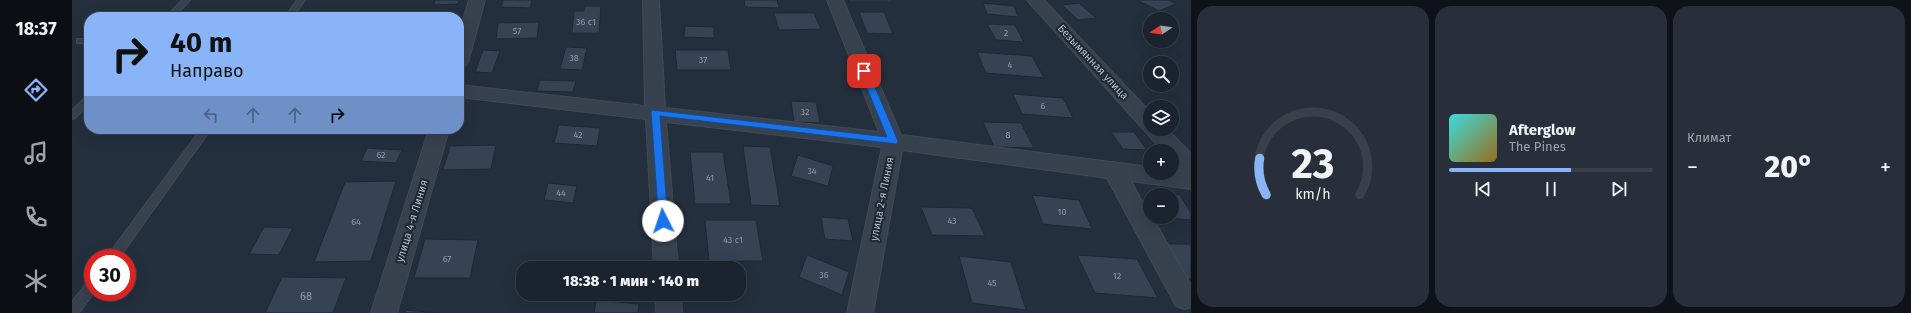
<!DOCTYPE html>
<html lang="ru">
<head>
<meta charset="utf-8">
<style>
  :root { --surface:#1b232e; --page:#282f3a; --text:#f1f3f6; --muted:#a0a4aa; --line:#39404a; --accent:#8ab4f8 }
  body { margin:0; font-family:"Fira Sans",sans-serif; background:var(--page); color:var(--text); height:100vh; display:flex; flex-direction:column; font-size:15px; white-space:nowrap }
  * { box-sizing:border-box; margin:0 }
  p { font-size:13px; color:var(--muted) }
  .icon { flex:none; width:22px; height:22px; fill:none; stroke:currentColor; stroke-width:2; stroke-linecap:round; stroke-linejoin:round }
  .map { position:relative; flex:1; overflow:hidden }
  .panel { display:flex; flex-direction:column; gap:6px; padding:6px; background:#0f1319; width:720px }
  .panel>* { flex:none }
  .hud { position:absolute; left:12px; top:12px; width:380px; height:122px; border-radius:16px; box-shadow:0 4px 16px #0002,0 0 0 1px var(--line); background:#8ab4f8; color:#111; overflow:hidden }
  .needle { width:26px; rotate:257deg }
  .buttons { position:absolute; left:1071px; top:12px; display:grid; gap:8px }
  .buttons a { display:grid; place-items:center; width:36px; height:36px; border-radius:50%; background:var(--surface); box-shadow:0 4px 16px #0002,0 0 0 1px var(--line); font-size:20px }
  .speed { position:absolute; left:12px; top:249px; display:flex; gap:8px; font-size:20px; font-weight:700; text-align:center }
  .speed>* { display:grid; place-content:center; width:52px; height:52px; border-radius:50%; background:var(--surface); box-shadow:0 4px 16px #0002,0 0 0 1px var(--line); line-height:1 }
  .speed .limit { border:6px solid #d22; background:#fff; color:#111 }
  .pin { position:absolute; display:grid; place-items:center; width:34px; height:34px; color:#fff; margin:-17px; border-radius:8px; box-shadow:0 2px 6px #0006 }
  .me { position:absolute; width:44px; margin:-22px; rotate:356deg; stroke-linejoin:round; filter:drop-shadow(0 0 3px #0008) }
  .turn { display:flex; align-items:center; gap:14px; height:84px; padding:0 20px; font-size:18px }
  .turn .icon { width:52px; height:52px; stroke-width:2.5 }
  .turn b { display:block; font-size:28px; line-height:34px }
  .lanes { display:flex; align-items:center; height:38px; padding:0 20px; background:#0003; justify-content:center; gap:20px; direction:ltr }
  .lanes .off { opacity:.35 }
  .big { font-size:30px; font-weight:800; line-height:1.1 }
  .panel .tile { flex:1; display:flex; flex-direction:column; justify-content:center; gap:6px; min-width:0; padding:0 14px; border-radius:16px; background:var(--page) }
  .panel .dial { align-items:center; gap:0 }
  .dial svg { height:104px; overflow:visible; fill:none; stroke:var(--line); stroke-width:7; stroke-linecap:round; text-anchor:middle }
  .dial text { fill:var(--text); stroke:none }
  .song { display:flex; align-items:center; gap:12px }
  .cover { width:48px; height:48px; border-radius:6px; background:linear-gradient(135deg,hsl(180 70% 55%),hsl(40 70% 35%)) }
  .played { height:4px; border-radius:2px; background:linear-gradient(90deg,var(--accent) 60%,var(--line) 60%) }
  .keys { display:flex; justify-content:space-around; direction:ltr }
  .heat { display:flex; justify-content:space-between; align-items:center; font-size:22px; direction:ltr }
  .panel .tiles { flex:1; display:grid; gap:6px; grid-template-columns:repeat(3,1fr) }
  .trip { position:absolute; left:444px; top:261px; width:230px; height:40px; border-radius:16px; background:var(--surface); box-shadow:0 4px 16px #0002,0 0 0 1px var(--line); font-weight:800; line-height:40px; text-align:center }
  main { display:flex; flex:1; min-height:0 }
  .menu { display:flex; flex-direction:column; width:72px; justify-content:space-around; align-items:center; background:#0b0e12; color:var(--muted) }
  .menu .icon { width:28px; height:28px }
  .menu .on { color:var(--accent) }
  .menu b { font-size:18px; color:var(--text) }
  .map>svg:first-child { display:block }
</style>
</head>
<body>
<main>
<nav class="menu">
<b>18:37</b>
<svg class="icon on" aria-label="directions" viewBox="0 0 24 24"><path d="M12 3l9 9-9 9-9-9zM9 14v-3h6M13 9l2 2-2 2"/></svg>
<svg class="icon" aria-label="music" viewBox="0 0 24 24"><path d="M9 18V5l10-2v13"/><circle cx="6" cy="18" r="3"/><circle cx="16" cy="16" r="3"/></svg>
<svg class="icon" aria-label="phone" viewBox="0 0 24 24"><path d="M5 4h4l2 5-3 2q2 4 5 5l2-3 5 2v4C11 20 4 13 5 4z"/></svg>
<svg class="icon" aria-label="climate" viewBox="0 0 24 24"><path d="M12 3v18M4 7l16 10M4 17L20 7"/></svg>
</nav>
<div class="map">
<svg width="1119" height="313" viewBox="0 0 1119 313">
  <rect width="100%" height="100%" fill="#242f3e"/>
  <!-- building -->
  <path fill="#364354" stroke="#1f2835" d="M363 0H387L386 4 362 5Z
    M431 0H460L458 8 429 7Z
    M672 0H705L707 8 673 7Z
    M776 0H820L821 2H777Z
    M1065 0H1097L1104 4 1087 11Z
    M911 3 942 6 946 17 915 14Z
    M1007 3 1024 18 1006 20 990 5Z
    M512 6H529L527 33H500L502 11H512Z
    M787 12H812L821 34 795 33Z
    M702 13H742L749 29 707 30Z
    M467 22 465 38 424 39 426 23Z
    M915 24 943 25 952 42 924 40Z
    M613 26 642 27V38L612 37Z
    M494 47 515 48 510 70 488 69Z
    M411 50 428 51 420 73 403 72Z
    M603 50H656L659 70H605Z
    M905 52 960 56 972 78 914 73Z
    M468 80 504 81 501 92 465 91Z
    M941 94 991 98 1001 118 950 114Z
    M719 101 744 102 748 123 722 122Z
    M911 122 949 123 962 148 922 147Z
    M487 125 528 128 525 146 482 143Z
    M1039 132H1062L1075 150 1051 149Z
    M424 145 419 169 371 170 378 146Z
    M671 146 698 147 708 206 679 205Z
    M295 148 330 150 324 163 289 161Z
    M618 152H651L659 204H623Z
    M726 155 761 166 756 186 719 176Z
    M324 181 299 261 242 262 273 182Z
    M476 183 505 186 501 203 472 200Z
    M1082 193 1108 195 1119 213V220L1097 218 1100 217V195H1083Z
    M960 195 1007 200 1020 229 971 224Z
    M849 207 900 208 913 236 860 235Z
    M749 217 776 219 781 241 753 239Z
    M633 220H684L691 261H637Z
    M192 227 221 228 207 255 177 254Z
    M353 239 406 240 398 278H342Z
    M1085 244H1119V279H1110Z
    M735 255 777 272 770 295 727 277Z
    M1005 255 1065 259 1086 298 1023 293Z
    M887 256 939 262 954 310 900 303Z
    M210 277 274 278 261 313H193Z
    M524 300 567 304 566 313H522Z
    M334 310 365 313H333Z"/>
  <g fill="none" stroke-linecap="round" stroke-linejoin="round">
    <defs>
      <path id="service" d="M110 0H118L102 17H94Z
        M225 0H233L221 17H213Z
        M5 39H17V43H5Z
        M17 96V104L3 118 0 119V110L14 97Z
        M129 129H139L47 258H34Z
        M21 279 22 292 7 313H0V302L17 280Z"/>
      <path id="minor" d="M397 0H413L396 62 393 66 387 68V33Z
        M571 0H587L593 108 807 132 755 0H771L829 135 1078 167V173H1100V170L1110 172 1100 161V151H1091L955 0H972L1078 112V129H1095L1119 154V189L1059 181 1078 217H1080L1119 285V307L1113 309 1104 306 1035 178 830 150 801 313H775L810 147 594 122 606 268H582L574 119 387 97V85L573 106Z
        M357 129H377L325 313H299Z
        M583 294H609L610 313H584Z"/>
    </defs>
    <!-- service casing -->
    <use href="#service" stroke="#414a57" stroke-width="2"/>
    <!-- minor casing -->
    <use href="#minor" stroke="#414a57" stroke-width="2"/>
    <!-- service -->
    <use href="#service" fill="#38414e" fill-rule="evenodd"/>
    <!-- minor -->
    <use href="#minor" fill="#38414e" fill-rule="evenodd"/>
  </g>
  <!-- route -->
  <path fill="#1a73e8" stroke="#114b97" d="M792 68 796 71 826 141 825 144 588 116 596 221 591 225 587 224 579 112 580 110 815 137 788 71Z"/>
  <g text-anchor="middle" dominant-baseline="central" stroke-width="4" stroke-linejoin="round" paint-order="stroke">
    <!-- number labels -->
    <g font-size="9" fill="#929caa">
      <text x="514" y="22">36 с1</text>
      <text x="445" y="31">57</text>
      <text x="934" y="33">2</text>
      <text x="502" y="58">38</text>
      <text x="631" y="60">37</text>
      <text x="938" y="65">4</text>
      <text x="971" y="106">6</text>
      <text x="733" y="112">32</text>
      <text x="506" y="135">42</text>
      <text x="936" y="135">8</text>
      <text x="309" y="155">62</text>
      <text x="740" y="171">34</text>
      <text x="638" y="178">41</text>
      <text x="489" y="193">44</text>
      <text x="990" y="212">10</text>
      <text x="880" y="221">43</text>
      <text x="284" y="222">64</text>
      <text x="661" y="240">43 с1</text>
      <text x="375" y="259">67</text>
      <text x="752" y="275">36</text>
      <text x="1045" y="276">12</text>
      <text x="920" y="283">45</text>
    </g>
    <!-- street labels -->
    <g font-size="11" fill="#b4bcc9" stroke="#1d2633">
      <text transform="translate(1021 62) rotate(47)">Безымянная улица</text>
      <text transform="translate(810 199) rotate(-79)">улица 2-я Линия</text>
      <text transform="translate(340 221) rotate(-73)">улица 4-я Линия</text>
    </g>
    <!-- near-number labels -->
    <g font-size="11" fill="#929caa">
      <text x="234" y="296">68</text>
    </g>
  </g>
</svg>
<div class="buttons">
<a><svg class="needle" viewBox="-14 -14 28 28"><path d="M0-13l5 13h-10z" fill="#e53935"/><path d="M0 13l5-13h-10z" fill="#a0a4aa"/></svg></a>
<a><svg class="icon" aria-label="search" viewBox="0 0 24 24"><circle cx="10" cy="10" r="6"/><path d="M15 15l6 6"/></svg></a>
<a><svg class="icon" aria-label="layers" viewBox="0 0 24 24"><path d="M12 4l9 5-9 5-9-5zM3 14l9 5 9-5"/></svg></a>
<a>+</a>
<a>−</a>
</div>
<div class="speed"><div class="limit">30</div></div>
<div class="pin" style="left:792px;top:71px;background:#d93025"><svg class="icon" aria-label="arrive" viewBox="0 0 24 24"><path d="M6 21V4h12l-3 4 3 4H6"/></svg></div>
<svg class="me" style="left:591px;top:221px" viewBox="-20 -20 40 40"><circle r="19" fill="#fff"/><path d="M0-13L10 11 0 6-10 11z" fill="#1a73e8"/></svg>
<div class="trip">18:38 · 1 мин · 140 m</div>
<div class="hud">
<div class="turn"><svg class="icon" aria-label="right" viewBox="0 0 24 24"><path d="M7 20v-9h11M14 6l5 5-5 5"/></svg><div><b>40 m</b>Направо</div></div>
<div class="lanes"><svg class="icon off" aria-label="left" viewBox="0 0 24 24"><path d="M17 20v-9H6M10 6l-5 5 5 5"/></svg><svg class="icon off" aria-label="ahead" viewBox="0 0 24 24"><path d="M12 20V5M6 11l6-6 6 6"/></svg><svg class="icon off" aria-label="ahead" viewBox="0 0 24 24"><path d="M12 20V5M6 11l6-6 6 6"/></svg><svg class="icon" aria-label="right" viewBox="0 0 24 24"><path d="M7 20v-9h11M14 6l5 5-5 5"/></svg></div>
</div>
</div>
<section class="panel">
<div class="tiles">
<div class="tile dial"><svg viewBox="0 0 100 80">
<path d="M14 69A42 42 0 1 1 86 69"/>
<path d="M14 69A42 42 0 0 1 9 41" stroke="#8ab4f8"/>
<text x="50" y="56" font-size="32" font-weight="700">23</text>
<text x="50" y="72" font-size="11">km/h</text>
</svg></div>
<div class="tile">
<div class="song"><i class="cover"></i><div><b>Afterglow</b><p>The Pines</p></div></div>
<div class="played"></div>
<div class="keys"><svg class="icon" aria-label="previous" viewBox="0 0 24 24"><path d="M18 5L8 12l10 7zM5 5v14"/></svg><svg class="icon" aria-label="pause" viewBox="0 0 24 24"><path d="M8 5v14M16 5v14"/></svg><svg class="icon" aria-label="next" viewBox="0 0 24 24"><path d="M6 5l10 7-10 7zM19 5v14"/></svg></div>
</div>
<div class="tile"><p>Климат</p>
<div class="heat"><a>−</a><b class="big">20°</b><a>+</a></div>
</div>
</div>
</section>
</main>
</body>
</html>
